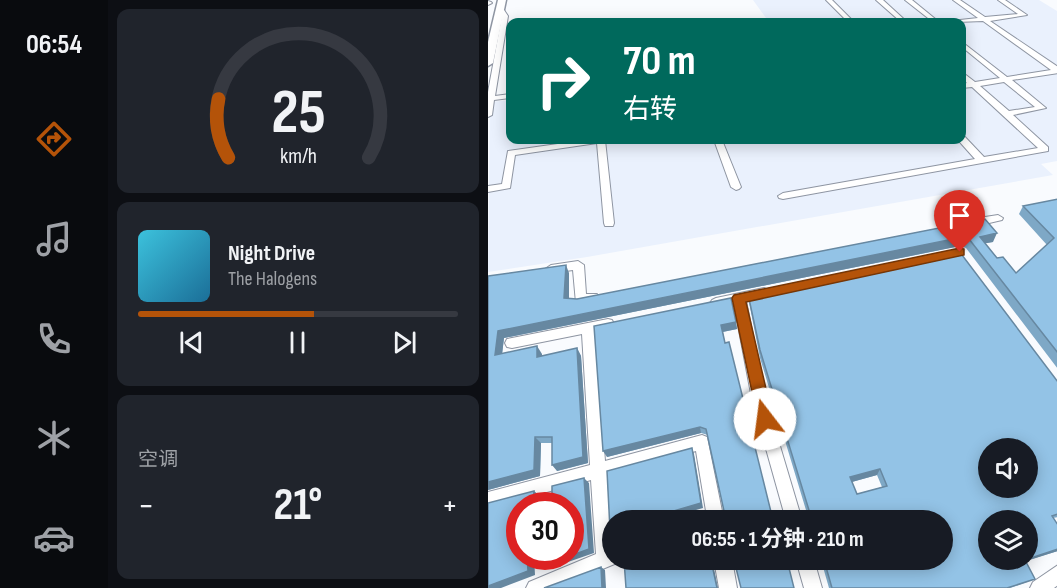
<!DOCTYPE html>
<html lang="zh">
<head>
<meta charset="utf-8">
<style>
  :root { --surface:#171b24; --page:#20242c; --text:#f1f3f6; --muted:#9ea1a6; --line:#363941; --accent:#b45309 }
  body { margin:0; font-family:"Sofia Sans Condensed","Noto Sans SC",sans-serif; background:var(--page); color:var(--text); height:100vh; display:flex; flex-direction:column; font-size:22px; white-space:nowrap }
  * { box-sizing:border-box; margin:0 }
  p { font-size:20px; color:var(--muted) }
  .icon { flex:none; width:33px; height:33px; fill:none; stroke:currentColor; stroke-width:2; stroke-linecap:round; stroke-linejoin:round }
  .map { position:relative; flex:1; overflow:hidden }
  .details { display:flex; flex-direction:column; gap:9px; padding:9px; background:#0d0f14; width:380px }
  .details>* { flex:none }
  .hud { position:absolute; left:18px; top:18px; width:460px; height:126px; border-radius:12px; box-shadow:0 3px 15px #0003; background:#00695c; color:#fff; overflow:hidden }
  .controls { position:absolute; left:490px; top:438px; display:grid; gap:12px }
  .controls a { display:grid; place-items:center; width:60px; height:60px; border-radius:50%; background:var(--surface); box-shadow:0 3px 15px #0003; font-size:30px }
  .speed { position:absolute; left:18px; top:492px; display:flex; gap:12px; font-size:30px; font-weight:700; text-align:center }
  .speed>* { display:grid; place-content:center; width:78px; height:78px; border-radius:50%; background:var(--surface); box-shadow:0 3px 15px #0003; line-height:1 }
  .speed .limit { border:9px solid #d22; background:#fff; color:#111 }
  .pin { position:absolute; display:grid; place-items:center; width:51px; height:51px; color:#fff; margin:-62px -26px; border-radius:50% 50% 50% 0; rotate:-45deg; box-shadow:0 0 6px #0007 }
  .pin .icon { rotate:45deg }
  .me { position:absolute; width:66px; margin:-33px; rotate:345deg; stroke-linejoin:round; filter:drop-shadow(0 0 4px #0008) }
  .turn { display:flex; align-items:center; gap:21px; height:126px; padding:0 18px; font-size:27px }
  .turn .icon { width:78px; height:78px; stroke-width:2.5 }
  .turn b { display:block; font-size:42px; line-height:51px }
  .big { font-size:45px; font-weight:700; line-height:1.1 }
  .details .card { flex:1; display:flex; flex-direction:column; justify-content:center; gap:9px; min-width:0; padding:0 21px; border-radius:12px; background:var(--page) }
  .details .dial { align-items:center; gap:0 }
  .dial svg { height:156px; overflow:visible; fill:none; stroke:var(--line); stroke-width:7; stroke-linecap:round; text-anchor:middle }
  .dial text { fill:var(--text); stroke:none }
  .song { display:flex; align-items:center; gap:18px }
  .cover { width:72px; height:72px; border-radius:9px; background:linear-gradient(135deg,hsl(190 70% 55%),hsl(200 70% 35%)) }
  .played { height:6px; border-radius:3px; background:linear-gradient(90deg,var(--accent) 55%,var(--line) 55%) }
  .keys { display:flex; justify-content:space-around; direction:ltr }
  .heat { display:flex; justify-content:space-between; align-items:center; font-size:33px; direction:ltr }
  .trip { position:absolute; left:114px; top:510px; width:351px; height:60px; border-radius:30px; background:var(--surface); box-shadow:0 3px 15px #0003; font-weight:700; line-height:60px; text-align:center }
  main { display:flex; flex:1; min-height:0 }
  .tab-bar { display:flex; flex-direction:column; width:108px; justify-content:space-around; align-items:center; background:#090b0e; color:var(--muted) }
  .tab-bar .icon { width:42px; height:42px }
  .tab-bar .selected { color:var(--accent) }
  .tab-bar b { font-size:27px; color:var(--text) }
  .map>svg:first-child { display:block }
</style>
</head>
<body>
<main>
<nav class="tab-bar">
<b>06:54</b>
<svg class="icon selected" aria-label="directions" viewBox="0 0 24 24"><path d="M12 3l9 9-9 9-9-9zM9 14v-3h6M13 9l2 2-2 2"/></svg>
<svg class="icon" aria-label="music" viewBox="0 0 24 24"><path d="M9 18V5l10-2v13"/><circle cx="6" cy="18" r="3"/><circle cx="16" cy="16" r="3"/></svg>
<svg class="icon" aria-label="phone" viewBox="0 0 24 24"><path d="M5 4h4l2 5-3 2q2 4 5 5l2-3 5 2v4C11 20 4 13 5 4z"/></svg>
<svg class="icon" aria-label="climate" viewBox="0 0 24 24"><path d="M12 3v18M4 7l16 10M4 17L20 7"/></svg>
<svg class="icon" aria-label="car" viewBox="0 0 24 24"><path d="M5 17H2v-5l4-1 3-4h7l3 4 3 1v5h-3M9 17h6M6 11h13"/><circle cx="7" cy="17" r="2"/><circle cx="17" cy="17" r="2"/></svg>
</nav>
<section class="details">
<div class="card dial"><svg viewBox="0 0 100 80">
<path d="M14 69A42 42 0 1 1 86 69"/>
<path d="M14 69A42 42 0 0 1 9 39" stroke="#b45309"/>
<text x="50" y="56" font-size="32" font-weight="700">25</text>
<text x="50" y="72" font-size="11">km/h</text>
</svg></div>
<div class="card">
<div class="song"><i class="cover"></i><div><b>Night Drive</b><p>The Halogens</p></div></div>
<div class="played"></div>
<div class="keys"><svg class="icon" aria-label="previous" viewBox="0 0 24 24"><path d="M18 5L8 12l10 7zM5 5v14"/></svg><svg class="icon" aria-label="pause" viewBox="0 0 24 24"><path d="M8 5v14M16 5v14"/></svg><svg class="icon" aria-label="next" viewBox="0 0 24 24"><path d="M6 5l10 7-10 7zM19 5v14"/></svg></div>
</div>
<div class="card"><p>空调</p>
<div class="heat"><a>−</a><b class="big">21°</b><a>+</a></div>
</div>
</section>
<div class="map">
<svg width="570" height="588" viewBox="0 0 570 588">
  <rect width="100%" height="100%" fill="#f9fbfe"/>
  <!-- built -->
  <path fill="#eaf1fd" d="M265 0H551L569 11V161L553 164 565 175 99 257 0 272 2 102 22 100V140H474V22H281Z"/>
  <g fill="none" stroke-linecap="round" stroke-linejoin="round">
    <defs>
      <path id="minor" d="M338 0H344L366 22H360Z
        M388 0H395L419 22H413Z
        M417 0H424L451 22H445Z
        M465 0H472L497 17 530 14 510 0H517L539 15 502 21 570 67V73L524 80 558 108 525 115 560 147V151L295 199 291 198 290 196 295 193 487 159 470 140H474V136L477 137 496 157 550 148 484 87 474 88V84L479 83 474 78V72L487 82 512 78 474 47V42L519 77 563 70 495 21 469 22 472 20 490 18ZM516 82 547 107 521 111 492 86Z
        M0 1 3 2 4 3 0 5Z
        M12 4 20 16 7 96 22 94V98L6 100 4 115 0 117V92L14 16 9 6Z
        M98 140H117L126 223 125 226H117L116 223 109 143 27 155 22 188 0 192V186L14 184 20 151Z
        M226 140H234L253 187 251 189 248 190 243 187Z
        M510 215 515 218 514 220 484 227 479 223 484 219Z
        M90 261 96 265 98 294H109L111 297 109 300 92 305 88 303 85 270 63 273 57 269 63 265Z
        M276 288 280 290 282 293 280 296 258 301 278 399 314 520H298L264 399 246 304 228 308 224 306 222 303 224 300 228 298Z
        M120 319 124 320 126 324 124 328 107 332 117 461 214 435 219 437 235 516 233 520H208L210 514 218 511 208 451 119 475 124 560H131L129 563 69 588H38L41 582 108 554 103 480 0 508V492L102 465 94 334 24 348 19 347 17 343 19 339 24 338Z
        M226 560H244L249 588H231Z
        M308 560H326L334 588H316Z
        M570 565V585L566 588H542L545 582Z"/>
      <path id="major" d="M10 0H18L5 63 0 66V42Z"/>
    </defs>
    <!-- minor casing -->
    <use href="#minor" stroke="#8e95a2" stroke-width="2"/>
    <!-- major casing -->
    <use href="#major" stroke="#8e95a2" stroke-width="3"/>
    <!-- minor -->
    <use href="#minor" fill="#fff" fill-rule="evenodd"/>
    <!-- major -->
    <use href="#major" fill="#fff" fill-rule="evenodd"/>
  </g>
  <!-- wall -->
  <path fill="#7ea8c6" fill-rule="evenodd" d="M570 199V369L478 248 472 246 16 338 14 354H54V356L89 348 93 356 100 463 69 471 64 443H53L52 476 0 490V276L81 273V298L89 299 497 219 505 242 497 243 509 258 528 273 559 245 531 214 535 206Z
    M260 294 570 382V517L565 518 570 525V551L537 561 539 582 522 588H341L333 560H454V520H321L272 358 261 302ZM389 475 394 487 369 494 364 482Z
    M248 322 249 329 235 332 237 343 236 511 220 435 213 433 119 457 106 326Z"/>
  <!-- shaded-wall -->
  <path fill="#6788a1" d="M509 233 505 242 488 245 492 237Z
    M475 237 472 246 16 338 13 363 7 355 10 331Z
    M78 265 81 273V306L76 298Z
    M248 322 249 329 234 332 233 325Z
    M49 346 54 354V365L49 357Z
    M89 348 93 356 100 463 69 471 64 465Z
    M212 427 213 433 119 457 115 451Z
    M47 437 53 443 52 476 0 490V482Z
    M204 448 206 454 215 508 173 520H155Z
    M392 469 389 475 360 483 362 477Z
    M96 478 101 483 106 553 80 562 75 559 82 556Z
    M46 491 52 496V506H45Z
    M570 549V551L529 564 537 560H540V559Z
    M39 556H46L47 575 13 588H0V586Z
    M223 560H225H224L230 588H229Z
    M113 567 117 570 118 588H114Z"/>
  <!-- building -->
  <path fill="#93c3e6" stroke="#6788a1" stroke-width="1.5" fill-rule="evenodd" d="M570 199V353L481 239 475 237 10 331 7 355 49 346V357L89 348 95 457 64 465V437H47L46 470 0 482V276L78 265 76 298 89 299 497 219 509 233 492 237 509 258 515 257 528 273 566 238 535 206Z
    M471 251 570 382V514L564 516 570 525V549L540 559V520H501V560H537L547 579 519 588H344L336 560H454V520H324L272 350 260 294ZM501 448H540V488H501ZM392 469 399 486 369 494 362 477Z
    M243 298 248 322 233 325 237 343 241 342 285 520H231L236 511 218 429 212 427 115 451 106 326Z
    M204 448 213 503 155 520H124V530H122L119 471Z
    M96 478 101 549 82 556V506H64V486Z
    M46 491 45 506H32V556H39L40 571 0 586V503Z
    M136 560H223L229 588H138Z
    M246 560H299L306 588H253Z
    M113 567 114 588H56Z"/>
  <!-- route -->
  <path fill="#b45309" stroke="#753606" stroke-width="1.5" d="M472 248 476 249V255L258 302 285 419 283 425 277 427 271 425 244 298 246 295Z"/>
</svg>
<div class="controls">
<a><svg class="icon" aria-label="sound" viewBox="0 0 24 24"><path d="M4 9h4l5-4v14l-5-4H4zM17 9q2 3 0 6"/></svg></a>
<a><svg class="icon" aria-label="layers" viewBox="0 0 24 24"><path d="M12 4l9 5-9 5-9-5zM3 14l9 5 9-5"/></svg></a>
</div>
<div class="speed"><div class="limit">30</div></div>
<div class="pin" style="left:472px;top:252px;background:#d93025"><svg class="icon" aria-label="arrive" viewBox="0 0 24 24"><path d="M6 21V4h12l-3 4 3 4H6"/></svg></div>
<svg class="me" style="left:277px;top:419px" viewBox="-20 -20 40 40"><circle r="19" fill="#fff"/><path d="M0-13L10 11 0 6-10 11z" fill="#b45309"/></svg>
<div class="trip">06:55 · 1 分钟 · 210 m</div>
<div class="hud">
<div class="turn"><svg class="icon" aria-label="right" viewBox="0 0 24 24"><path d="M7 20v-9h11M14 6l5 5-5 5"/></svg><div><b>70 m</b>右转</div></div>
</div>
</div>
</main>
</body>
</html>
